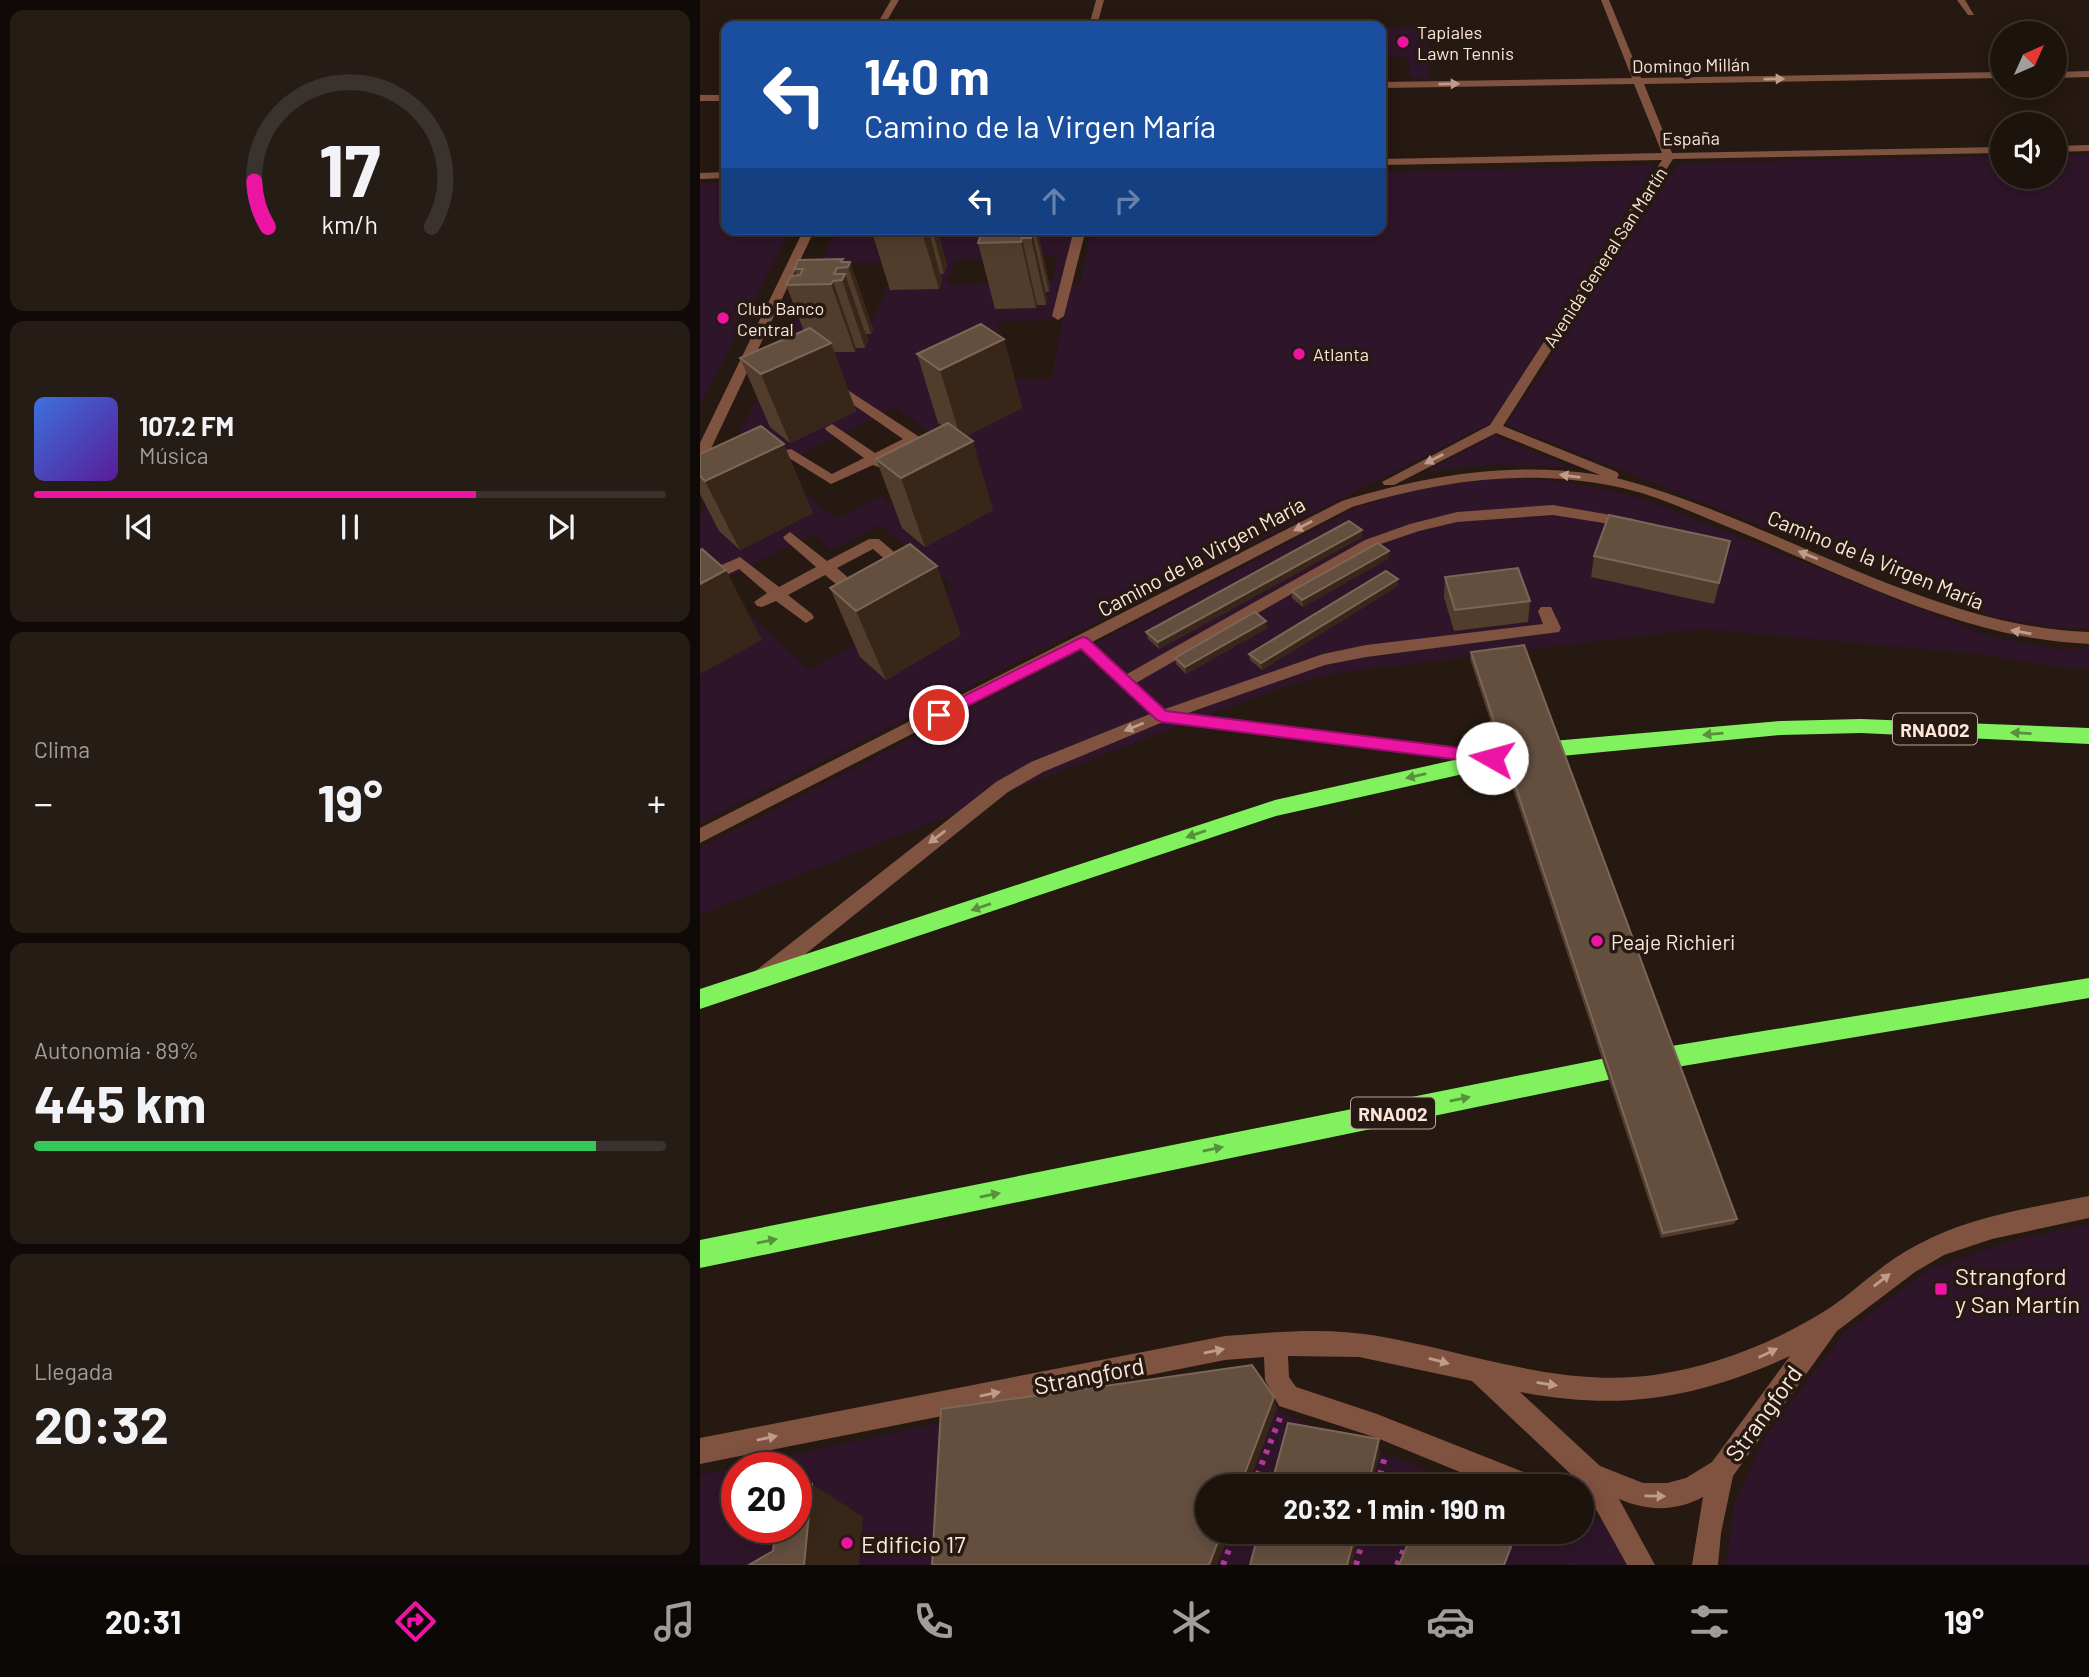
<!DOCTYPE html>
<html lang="es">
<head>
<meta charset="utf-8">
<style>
  :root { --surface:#1c130d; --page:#251c16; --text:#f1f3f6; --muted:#a09e9d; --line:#3a322e; --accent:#ec15a3 }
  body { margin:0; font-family:Barlow,sans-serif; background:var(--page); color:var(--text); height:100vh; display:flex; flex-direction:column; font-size:26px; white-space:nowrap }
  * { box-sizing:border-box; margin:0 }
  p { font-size:23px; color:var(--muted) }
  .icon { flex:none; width:38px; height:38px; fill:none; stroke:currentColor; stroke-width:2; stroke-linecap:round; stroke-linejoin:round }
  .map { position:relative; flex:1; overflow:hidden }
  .panel { display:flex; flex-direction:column; gap:10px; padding:10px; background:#0f0a07; width:700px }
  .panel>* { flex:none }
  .guide { position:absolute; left:21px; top:21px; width:665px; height:214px; border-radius:14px; box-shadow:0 4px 18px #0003,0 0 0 2px var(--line); background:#1a4fa0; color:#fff; overflow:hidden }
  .needle { width:46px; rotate:45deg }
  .tools { position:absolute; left:1290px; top:21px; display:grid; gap:14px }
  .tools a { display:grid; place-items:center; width:77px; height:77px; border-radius:50%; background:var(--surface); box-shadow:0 4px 18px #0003,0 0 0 2px var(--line); font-size:35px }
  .speed { position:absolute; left:21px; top:1452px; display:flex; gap:14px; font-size:35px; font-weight:700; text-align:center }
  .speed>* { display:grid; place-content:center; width:91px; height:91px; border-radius:50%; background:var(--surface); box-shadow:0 4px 18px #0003,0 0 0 2px var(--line); line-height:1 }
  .speed .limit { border:10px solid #d22; background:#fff; color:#111 }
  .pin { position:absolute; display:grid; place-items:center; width:60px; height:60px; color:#fff; margin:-30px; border:4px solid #fff; border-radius:50%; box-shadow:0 2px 7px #0007 }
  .me { position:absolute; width:77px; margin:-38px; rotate:277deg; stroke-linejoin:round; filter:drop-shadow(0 0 5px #0008) }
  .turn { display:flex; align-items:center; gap:24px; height:147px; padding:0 28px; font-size:32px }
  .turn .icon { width:91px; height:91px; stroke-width:2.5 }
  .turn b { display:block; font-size:49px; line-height:60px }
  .lanes { display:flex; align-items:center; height:66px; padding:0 28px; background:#0003; justify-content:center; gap:35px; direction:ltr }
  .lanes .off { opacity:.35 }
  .big { font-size:52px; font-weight:700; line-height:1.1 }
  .panel .widget { flex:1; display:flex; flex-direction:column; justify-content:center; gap:10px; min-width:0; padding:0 24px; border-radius:14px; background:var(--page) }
  .panel .dial { align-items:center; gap:0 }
  .dial svg { height:182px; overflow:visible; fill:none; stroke:var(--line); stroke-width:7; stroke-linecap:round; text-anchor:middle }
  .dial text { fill:var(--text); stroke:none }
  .song { display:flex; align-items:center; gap:21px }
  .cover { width:84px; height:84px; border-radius:10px; background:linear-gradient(135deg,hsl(220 70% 55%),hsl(270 70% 35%)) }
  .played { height:7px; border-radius:4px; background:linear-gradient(90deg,var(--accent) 70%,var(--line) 70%) }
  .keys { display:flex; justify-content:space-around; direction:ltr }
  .heat { display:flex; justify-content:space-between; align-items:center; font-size:38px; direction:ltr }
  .charge { height:10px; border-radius:5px; background:linear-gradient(90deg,#34c759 89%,var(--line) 0) }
  .trip { position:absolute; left:495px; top:1474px; width:399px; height:70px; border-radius:35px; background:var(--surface); box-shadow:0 4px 18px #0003,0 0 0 2px var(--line); font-weight:700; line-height:70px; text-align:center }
  .tabs { display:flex; height:112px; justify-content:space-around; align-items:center; background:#0b0805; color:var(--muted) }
  .tabs .icon { width:49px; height:49px }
  .tabs .on { color:var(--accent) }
  .tabs b { font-size:32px; color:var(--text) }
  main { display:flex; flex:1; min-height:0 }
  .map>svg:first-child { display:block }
</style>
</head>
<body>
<main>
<section class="panel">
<div class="widget dial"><svg viewBox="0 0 100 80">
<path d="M14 69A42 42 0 1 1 86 69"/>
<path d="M14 69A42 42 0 0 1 8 49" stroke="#ec15a3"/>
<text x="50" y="56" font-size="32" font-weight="700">17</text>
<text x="50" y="72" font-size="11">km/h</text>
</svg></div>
<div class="widget">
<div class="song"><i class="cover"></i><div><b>107.2 FM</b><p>Música</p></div></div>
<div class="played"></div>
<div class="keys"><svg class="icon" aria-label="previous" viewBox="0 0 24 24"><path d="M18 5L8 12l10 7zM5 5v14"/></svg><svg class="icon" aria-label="pause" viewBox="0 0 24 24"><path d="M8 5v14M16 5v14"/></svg><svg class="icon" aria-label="next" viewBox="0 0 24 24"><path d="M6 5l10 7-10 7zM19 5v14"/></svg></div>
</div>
<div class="widget"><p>Clima</p>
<div class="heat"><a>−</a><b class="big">19°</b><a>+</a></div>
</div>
<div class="widget"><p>Autonomía · 89%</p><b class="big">445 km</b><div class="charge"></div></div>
<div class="widget"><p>Llegada</p><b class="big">20:32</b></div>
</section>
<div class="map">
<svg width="1389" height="1565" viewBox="0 0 1389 1565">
  <rect width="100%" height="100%" fill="#251911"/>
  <!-- green -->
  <path fill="#2f1529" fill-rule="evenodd" d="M681 27H724L730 78H711L708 57H681Z
    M1389 154V628H1357L1293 617 806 425 979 163 1302 156V177H1354L1355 155Z
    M956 165 791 423 0 823V516L137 229H158V231L374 229 361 285 379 286 392 229H681V172ZM357 256 352 282 247 285 255 260ZM197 262 172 322 116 323 144 263ZM363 320 351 379 284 381 300 321ZM173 329 160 334 168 342 165 347 116 343ZM321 407 261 438 239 423V422ZM195 408 282 469 202 512 181 496 137 519 73 468ZM179 525 255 587 109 670 17 583 113 534 132 550Z
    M26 182V229H91L0 406V183Z
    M795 435 872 468 790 464 722 473Z
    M800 478C851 478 898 486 947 500L1285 635 1355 649 1389 648V669L1355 667 1281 654 1000 629 644 672 592 684 376 765 0 915V848L659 506 732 485Z
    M1389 1224V1565H1026L1034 1506 1064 1438 1144 1333 1229 1269 1317 1239Z
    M577 1409 602 1422 770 1486H548Z
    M252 1420 245 1565H159L162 1518 131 1565H0V1475ZM37 1468H96V1528H37Z
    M882 1510 903 1520 927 1565H517L530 1531H882Z"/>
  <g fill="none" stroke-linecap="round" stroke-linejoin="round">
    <!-- path -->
    <path stroke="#af3a9a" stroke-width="6" stroke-dasharray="4.5 7" stroke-linecap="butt" d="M553 1486 580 1418
      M677 1486 686 1453
      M732 1486 738 1474
      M523 1565 536 1531
      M656 1565 665 1531
      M697 1565 712 1531"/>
    <!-- minor -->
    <path fill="#805240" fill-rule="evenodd" d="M191 0H199L184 26H176Z
      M396 0H404L397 26H389Z
      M901 0H909L941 78 1302 72V78L944 84 972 153 1302 147V153L973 159 803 426 917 472 919 475 917 478C1075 519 1224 626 1389 632V644C1264 639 1147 576 1033 529 993 513 955 494 913 486 824 468 738 481 652 507L392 642 427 674 665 540 710 524 757 512 853 505 934 519 936 522 929 527 853 515 757 522 719 531 675 546 436 683 465 709 623 654 666 645 843 624 838 611 841 607H851L861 628 859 632 666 657 625 665 488 713 792 752 798 753 801 758 798 763 792 764 463 722 343 772 308 792 68 984 61 987 54 984 51 978 54 972 296 782 331 762 450 714 379 648 0 843V828L642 501C727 475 811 461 900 475L796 433 694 485H684L682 482 790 425 962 160 681 165V159L962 153 934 84 681 88V82L932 78Z
      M1257 0H1265L1274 15H1268Z
      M1389 71V77L1354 78V72Z
      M0 95H26V101H0Z
      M1389 145V151L1354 152V146Z
      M26 172V178L0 179V173Z
      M104 229H115L7 457 0 461V443Z
      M374 229H386L364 316 358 320 352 316Z
      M134 381 218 436 228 445 226 448 221 449 212 445 183 459 188 464 186 467 181 468 173 465 131 484 89 458 61 461V455L91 449 132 474 164 458 127 431 125 428 132 424 175 453 203 439 129 388V382Z
      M90 532 127 561 169 539H179L214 569 206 574 201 573 173 549 137 568 158 586 161 590 158 594H148L125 575 88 595 112 614 114 618 106 623 76 601 62 607 57 606 54 602 67 593 39 569 20 578 0 581V571L12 569 40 557 79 587 116 567 85 540 83 537Z
      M1389 1196V1218L1292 1239 1244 1255 1215 1272 1137 1331 1033 1476 1021 1533 1018 1565H992L1003 1497C974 1512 948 1511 919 1499L955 1565H927L892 1502 882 1509V1486H873L876 1479 772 1381 659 1357 588 1356 589 1377 596 1387 677 1414 826 1473 835 1477 839 1486H794L677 1438 579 1406 565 1380 564 1357 525 1360 0 1464V1438L525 1336C576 1332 627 1327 678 1336 770 1352 859 1388 954 1375 1016 1366 1079 1341 1131 1307 1160 1287 1185 1261 1217 1245 1270 1216 1330 1208 1389 1196ZM1090 1356 1012 1462 986 1478 967 1483H943L900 1466 820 1392C923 1411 995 1399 1090 1356Z"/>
    <!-- highway -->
    <path fill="#81f25e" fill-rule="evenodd" d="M1161 719 1389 728V744L1161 733 1081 735 830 759 576 816 0 1009V989L575 800 830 743 1081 721Z
      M1389 978V998L941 1073 0 1268V1240L941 1051Z"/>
  </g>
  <!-- wall -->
  <path fill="#523d2c" d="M171 229H237L247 266 244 274H240L242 280 239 289 190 290Z
    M283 229H337L350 287 349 292H345L347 298 346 305H337L336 308 295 309 278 243 284 234Z
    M144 262H150L173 329 171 334H166L168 341 165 348H156L155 352H134L156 411 90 443 70 427 40 358 104 331 86 285 97 276 94 269Z
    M304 339 322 408 266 436 293 510 225 547 202 528 176 459 243 426 238 423 217 354Z
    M0 454 113 513 40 550 19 531 0 494Z
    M662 530V537L459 649 448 639 446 632Z
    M1030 541 1014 604 891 577 894 556Z
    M689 558 603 607 592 598V591Z
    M745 577 830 601 828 622 754 631 744 597Z
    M698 586 562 670 550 660 549 654Z
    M130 588 261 635 186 680 160 657Z
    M567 628 486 674 476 664 475 658Z
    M771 652 1037 1219 1034 1224 961 1238 770 659Z"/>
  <!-- shaded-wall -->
  <path fill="#382719" d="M221 229H228L242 280 239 289Z
    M232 229H237L247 266 244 274Z
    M335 229H337L350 287 349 292Z
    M332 232 347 298 346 305 331 238Z
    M322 238 337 305 336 308 321 242Z
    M150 262 173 329 171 334 148 267Z
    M145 274 168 341 165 348 142 280Z
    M133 281 156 348 155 352 131 284Z
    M304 339 322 408 261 439 240 370Z
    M131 343 156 411 90 443 61 374Z
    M273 441 293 510 225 547 201 478Z
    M84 444 113 513 40 550 5 481Z
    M662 530V537L459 649 458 642Z
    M689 551V558L603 607 602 600Z
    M237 566 261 635 186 680 156 611Z
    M26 570 62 640 0 674V584Z
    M698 579V586L562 670 561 663Z
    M566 621 567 628 486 674 485 667Z
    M574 1397 577 1409 548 1486H540Z
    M679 1439 680 1454 672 1486H668Z
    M112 1484 163 1517 159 1565H104Z
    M522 1531H530L517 1565H509Z
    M656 1531H660L652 1565H647Z"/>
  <!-- building -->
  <path fill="#644f3f" stroke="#7c6657" stroke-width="2" d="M291 229H322V232H332L331 238H322L321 242 278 243 281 234H290Z
    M143 259 141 262H150L148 267 137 268 134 274H145L142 280 133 281 131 284 86 285 91 276 100 275 103 269H94L98 260Z
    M281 324 304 339 240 370 217 354Z
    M110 328 131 343 61 374 40 358Z
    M248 423 273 441 201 478 176 459Z
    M61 426 84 444 5 481 0 476V454Z
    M909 515 1030 541 1019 583 894 556Z
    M649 521 662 530 458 642 446 632Z
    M678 543 689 551 602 600 592 591Z
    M210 544 237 566 156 611 130 588Z
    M2 549 26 570 0 584V550Z
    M818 568 830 601 755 610 745 577Z
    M686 571 698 579 561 663 549 654Z
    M555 612 566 621 485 667 475 658Z
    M824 645 1037 1219 963 1233 771 652Z
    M552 1365 574 1397 540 1486H508V1531H522L509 1565H232L241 1409Z
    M588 1423 679 1439 668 1486H571Z
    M112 1484 104 1565H49L73 1551 76 1528H96V1487Z
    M559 1531H656L647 1565H550Z
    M713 1531H786L811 1547 804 1565H699Z"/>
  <!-- one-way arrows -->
  <defs><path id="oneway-solid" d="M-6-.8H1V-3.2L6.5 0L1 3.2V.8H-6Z" transform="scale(1.75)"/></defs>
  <g fill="#be9c8c">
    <use href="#oneway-solid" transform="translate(1074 79) rotate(-1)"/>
    <use href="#oneway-solid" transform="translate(749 84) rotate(-1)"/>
    <use href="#oneway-solid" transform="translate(734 459) rotate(153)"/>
    <use href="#oneway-solid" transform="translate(870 476) rotate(-173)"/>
    <use href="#oneway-solid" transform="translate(603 526) rotate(152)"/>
    <use href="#oneway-solid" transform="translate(1108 555) rotate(-158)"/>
    <use href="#oneway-solid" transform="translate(1321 632) rotate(-170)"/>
    <use href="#oneway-solid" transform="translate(434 727) rotate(158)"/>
    <use href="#oneway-solid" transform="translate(237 837) rotate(143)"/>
    <use href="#oneway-solid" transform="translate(1182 1280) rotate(-38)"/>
    <use href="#oneway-solid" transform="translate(514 1351) rotate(-11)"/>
    <use href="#oneway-solid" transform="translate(1068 1353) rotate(-26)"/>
    <use href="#oneway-solid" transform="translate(739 1361) rotate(15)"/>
    <use href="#oneway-solid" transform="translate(847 1384) rotate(9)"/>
    <use href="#oneway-solid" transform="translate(290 1394) rotate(-11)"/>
    <use href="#oneway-solid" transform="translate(67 1438) rotate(-11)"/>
    <use href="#oneway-solid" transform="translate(955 1496) rotate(1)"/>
  </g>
  <g fill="#58903b">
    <use href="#oneway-solid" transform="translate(1321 733) rotate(-177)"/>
    <use href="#oneway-solid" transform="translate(1013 734) rotate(175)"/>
    <use href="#oneway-solid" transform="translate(716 776) rotate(167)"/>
    <use href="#oneway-solid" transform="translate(496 834) rotate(161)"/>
    <use href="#oneway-solid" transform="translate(281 907) rotate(161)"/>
    <use href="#oneway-solid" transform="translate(760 1099) rotate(-12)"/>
    <use href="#oneway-solid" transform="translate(513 1149) rotate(-12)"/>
    <use href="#oneway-solid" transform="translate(290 1195) rotate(-12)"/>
    <use href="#oneway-solid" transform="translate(67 1241) rotate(-12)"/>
  </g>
  <!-- route -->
  <path fill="#ec15a3" stroke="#990e6a" stroke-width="2" d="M382 637 387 638 466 711 792 752 800 758 792 764 462 722 457 720 381 649 244 718H234L231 715 234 711Z"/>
  <!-- markers -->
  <g fill="#ec15a3" stroke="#251911" stroke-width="2.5">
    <circle cx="703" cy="42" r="7"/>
    <circle cx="23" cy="318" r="7"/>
    <circle cx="599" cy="354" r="7"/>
    <circle cx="897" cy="941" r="7"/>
    <rect x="1234" y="1282" width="14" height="14" rx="3.5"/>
    <circle cx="147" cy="1543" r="7"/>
  </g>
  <g text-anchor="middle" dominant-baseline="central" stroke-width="7" stroke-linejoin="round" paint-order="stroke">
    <!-- far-poi labels -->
    <g font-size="18" fill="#fce5d9" stroke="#251911" text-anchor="start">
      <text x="717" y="32">Tapiales<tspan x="717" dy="21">Lawn Tennis</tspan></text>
      <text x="37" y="308">Club Banco<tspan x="37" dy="21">Central</tspan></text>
      <text x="613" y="354">Atlanta</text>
    </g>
    <!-- far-street labels -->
    <g font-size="18" fill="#fce5d9" stroke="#251911">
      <text transform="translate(991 65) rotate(-1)">Domingo Millán</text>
      <text transform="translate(991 138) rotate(-1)">España</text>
      <text transform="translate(905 257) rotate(-57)">Avenida General San Martín</text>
    </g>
    <!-- shield labels -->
    <g fill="#251911" stroke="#bca89d" stroke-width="2">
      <rect x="1193" y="713.5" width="84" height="31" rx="5"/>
      <rect x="651" y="1097.5" width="84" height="31" rx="5"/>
    </g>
    <g font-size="19" font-weight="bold" fill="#fce5d9">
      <text x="1235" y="729">RNA002</text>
      <text x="693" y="1113">RNA002</text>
    </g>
    <!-- street labels -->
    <g font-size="21" fill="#fce5d9" stroke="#251911">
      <text transform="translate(501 556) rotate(-28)">Camino de la Virgen María</text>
      <text transform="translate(1176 559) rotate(22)">Camino de la Virgen María</text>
    </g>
    <!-- poi labels -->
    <g font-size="21" fill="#fce5d9" stroke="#251911" text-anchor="start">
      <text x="911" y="941">Peaje Richieri</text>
    </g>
    <!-- near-poi labels -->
    <g font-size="24" fill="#fce5d9" stroke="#251911" text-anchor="start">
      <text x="1255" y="1275">Strangford<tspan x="1255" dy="28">y San Martín</tspan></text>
      <text x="161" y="1543">Edificio 17</text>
    </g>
    <!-- near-street labels -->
    <g font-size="24" fill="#fce5d9" stroke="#251911">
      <text transform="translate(389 1375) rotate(-11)">Strangford</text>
      <text transform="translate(1063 1413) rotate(-54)">Strangford</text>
    </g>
  </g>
</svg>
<div class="tools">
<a><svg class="needle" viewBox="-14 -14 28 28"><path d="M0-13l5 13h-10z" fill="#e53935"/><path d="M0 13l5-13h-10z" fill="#a09e9d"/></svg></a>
<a><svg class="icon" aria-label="sound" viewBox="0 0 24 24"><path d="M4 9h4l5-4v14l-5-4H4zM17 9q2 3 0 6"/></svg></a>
</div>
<div class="speed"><div class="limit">20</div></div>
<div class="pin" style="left:239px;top:715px;background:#d93025"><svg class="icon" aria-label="arrive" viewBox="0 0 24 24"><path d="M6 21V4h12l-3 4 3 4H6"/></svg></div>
<svg class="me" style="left:792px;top:758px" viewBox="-20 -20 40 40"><circle r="19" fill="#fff"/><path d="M0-13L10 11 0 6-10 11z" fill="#ec15a3"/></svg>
<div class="trip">20:32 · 1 min · 190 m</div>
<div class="guide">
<div class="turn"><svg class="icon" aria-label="left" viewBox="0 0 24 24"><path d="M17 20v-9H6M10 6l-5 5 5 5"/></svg><div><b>140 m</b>Camino de la Virgen María</div></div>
<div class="lanes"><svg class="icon" aria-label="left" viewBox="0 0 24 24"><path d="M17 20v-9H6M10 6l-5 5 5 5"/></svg><svg class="icon off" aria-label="ahead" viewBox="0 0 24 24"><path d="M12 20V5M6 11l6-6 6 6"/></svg><svg class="icon off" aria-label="right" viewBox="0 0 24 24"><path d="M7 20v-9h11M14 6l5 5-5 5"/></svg></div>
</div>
</div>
</main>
<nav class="tabs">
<b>20:31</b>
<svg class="icon on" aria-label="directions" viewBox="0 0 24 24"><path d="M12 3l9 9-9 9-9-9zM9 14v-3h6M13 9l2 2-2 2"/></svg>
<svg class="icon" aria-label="music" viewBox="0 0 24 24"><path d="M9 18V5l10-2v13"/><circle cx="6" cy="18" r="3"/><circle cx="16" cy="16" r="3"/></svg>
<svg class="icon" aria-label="phone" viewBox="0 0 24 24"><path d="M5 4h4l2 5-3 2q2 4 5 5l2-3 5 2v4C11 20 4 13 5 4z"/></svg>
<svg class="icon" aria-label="climate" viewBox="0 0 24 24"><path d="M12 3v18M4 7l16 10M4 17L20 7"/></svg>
<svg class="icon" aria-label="car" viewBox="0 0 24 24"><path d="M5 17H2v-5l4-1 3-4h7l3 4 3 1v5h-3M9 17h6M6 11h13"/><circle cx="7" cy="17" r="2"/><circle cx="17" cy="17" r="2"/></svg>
<svg class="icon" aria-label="filters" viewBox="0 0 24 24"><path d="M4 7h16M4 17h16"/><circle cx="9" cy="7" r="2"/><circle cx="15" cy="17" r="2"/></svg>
<b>19°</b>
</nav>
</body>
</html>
